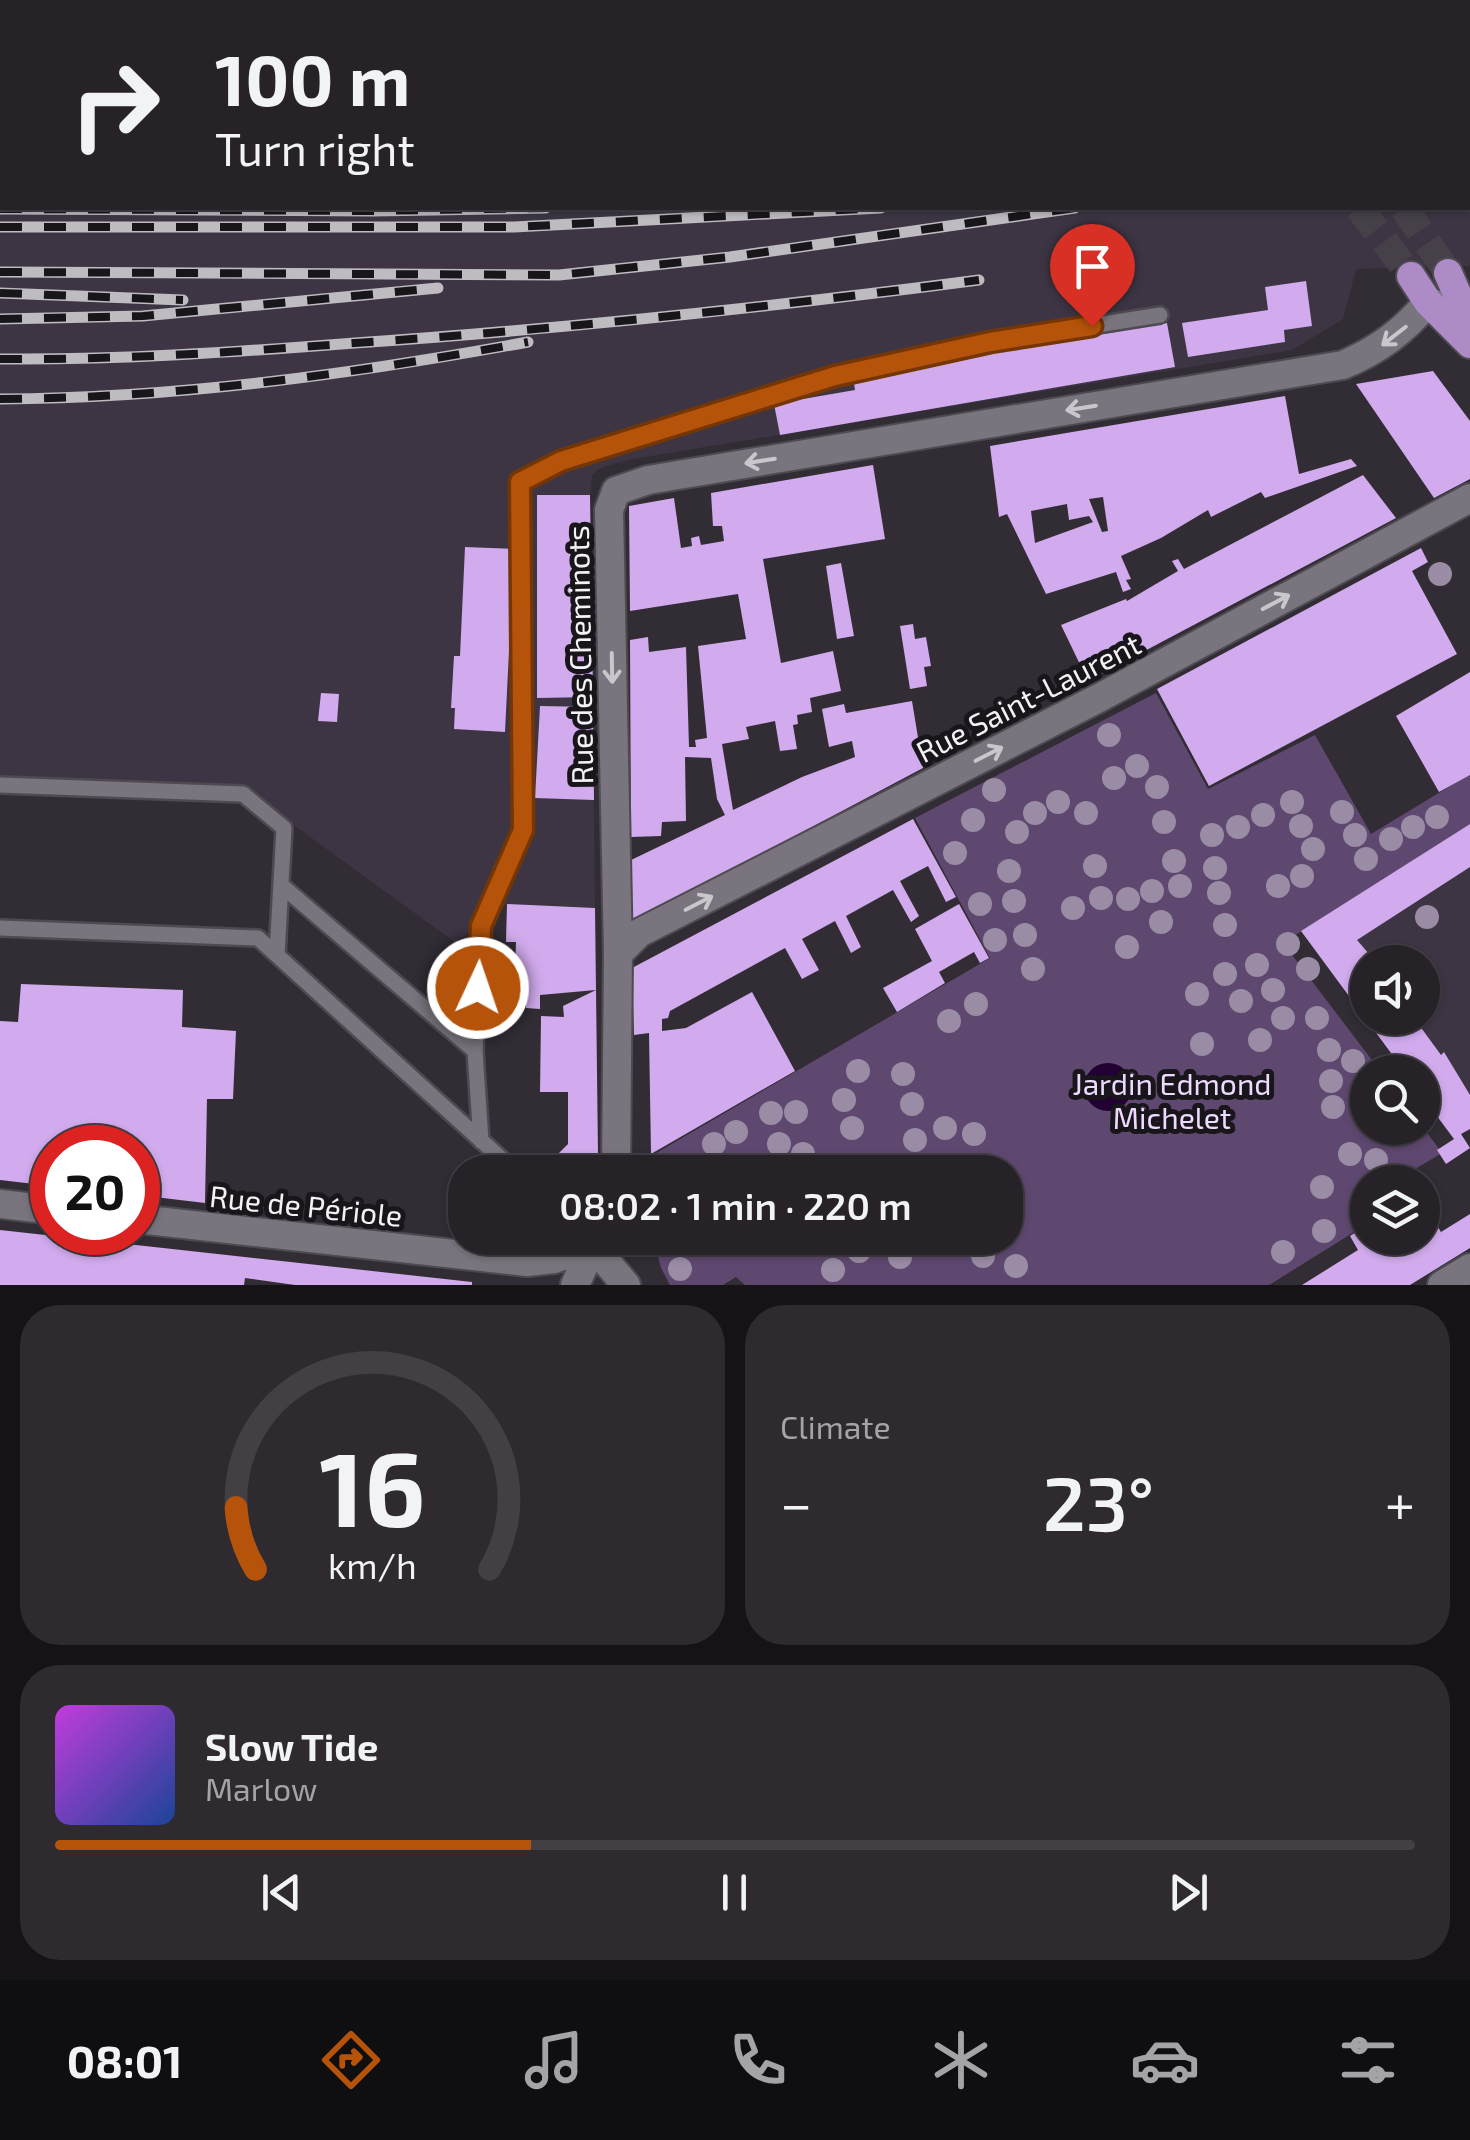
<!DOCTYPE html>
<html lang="en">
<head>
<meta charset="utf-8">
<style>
  :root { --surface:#262228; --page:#2e2a30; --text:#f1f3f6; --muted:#a4a4a8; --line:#423f45; --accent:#b45309 }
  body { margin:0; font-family:"Exo 2",sans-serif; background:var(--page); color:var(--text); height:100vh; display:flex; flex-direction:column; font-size:38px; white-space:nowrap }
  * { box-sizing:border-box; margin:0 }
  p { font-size:32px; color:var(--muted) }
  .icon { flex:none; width:55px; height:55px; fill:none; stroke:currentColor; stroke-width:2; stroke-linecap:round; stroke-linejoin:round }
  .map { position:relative; height:1285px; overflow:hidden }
  .side { display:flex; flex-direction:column; gap:20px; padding:20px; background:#151316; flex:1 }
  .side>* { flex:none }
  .guide { position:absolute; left:0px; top:0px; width:1470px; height:210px; box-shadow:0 2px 8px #0004,0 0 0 2px var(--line); background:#262228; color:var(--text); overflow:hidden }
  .controls { position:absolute; left:1350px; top:945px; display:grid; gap:20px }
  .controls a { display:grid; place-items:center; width:90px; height:90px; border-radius:50%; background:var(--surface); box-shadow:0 2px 8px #0004,0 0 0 2px var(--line); font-size:50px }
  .speed { position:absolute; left:30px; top:1125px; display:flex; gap:20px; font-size:50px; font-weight:700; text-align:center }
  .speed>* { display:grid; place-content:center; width:130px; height:130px; border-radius:50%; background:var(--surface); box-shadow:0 2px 8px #0004,0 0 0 2px var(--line); line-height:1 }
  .speed .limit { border:15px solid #d22; background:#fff; color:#111 }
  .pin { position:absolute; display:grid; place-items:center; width:85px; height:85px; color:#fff; margin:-102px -42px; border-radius:50% 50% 50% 0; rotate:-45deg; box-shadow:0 0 10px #0007 }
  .pin .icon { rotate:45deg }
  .me { position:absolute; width:110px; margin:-55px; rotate:3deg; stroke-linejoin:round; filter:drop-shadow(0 0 8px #0008) }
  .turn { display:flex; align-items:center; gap:35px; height:210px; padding:0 50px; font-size:45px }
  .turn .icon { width:130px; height:130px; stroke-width:2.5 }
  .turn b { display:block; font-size:70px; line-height:85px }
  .big { font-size:75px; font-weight:600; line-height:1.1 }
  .side .widget { flex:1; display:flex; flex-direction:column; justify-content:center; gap:15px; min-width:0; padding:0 35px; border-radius:40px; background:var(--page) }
  .side .dial { align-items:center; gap:0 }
  .dial svg { height:260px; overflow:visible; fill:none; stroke:var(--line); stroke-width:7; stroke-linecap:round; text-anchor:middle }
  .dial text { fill:var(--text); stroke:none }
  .song { display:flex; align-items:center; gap:30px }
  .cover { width:120px; height:120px; border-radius:15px; background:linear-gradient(135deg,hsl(290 70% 55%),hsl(220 70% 35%)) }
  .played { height:10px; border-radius:5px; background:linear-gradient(90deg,var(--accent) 35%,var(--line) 35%) }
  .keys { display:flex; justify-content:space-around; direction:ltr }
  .heat { display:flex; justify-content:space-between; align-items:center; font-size:55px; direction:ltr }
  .side .tiles { flex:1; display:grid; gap:20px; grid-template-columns:1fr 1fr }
  .widget:last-child { grid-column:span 2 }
  .trip { position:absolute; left:448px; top:1155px; width:575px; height:100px; border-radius:40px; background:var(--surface); box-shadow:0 2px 8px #0004,0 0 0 2px var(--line); font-weight:600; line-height:100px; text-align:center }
  .dock { display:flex; height:160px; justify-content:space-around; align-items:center; background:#0f0e10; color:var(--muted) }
  .dock .icon { width:70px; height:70px }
  .dock .current { color:var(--accent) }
  .dock b { font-size:45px; color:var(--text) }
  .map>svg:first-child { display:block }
</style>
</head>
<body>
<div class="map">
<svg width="1470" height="1285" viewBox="0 0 1470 1285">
  <rect width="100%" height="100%" fill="#322d35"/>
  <!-- built -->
  <path fill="#3d3543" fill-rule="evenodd" d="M0 0 858 2H2V208H1468V2H1351L1470 0V266L1356 269 1343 319 1292 350 627 460 600 468 592 475 590 495 595 908 507 904 456 943 244 789 0 780Z
    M1470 824V1129L1454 1139 1423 1096 1422 1072H1405L1301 931ZM1368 962H1422V1018H1368Z"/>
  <!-- green -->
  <path fill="#5f4870" d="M1156 693 1208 789 1315 735 1371 834 1470 774V824L1283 943 1381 1072H1368V1128L1423 1127 1442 1153 1410 1172 1415 1182H1368L1367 1224 1269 1285H745L736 1277 723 1285H670L661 1268 653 1238H1005V1172H646V1159L990 958 915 818Z"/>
  <!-- water -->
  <path fill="#220034" d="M1084 1087a24 24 0 1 1 48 0a24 24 0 1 1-48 0Z"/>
  <!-- building -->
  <path fill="#d1abed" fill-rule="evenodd" d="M1306 281 1312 326 1284 330 1285 342 1188 357 1182 323 1268 310 1265 287Z
    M1167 323 1175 367 780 435 774 404 855 390 853 377Z
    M1433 371 1470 421V479L1434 498 1356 384Z
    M1285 396 1299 474 1351 459 1357 466 1265 498 1261 492 1211 517 1208 510 1161 538 1121 556 1131 579 1126 580 1131 589 1123 592 1116 572 1046 594 1007 514 999 517 990 446ZM1103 497 1108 531 1102 532 1089 499ZM1067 504 1069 520 1089 516 1093 522 1035 543 1031 511Z
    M873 465 885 539 763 559 781 663 833 651 841 691 810 698 812 712 797 715 798 724 793 725 797 749 780 751 775 721 746 727 749 739 722 744 733 810 802 777 855 757 852 741 829 747 822 709 844 704 846 713 912 701 923 768 665 905 632 919 631 860 725 815 717 799 711 758 685 757 686 821 662 822 661 836 631 837 630 640 648 637 649 652 686 647 689 747H696L695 740 707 738 698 646 746 639 738 594 630 611 629 506 674 498 681 548 692 546 691 538 699 536 701 545 724 541 722 526H713L711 493Z
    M1363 475 1396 518 1088 681 1061 625 1126 599 1127 601 1178 571 1172 561 1178 559 1184 569Z
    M537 495H590L593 697 537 698Z
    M465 547 514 549 505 732 454 729 455 708H451L454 656H460Z
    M1421 548 1428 562 1412 571 1457 654 1209 786 1157 689Z
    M841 563 854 636 837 639 826 566Z
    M913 624 915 639 926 637 931 666 924 667 927 686 910 689 900 626Z
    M1470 672V775L1439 792 1396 716Z
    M321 693 339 694 337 722 318 721Z
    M540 706 593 707 594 800 535 798Z
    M913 819 956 897 946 902 928 866 900 881 919 916 911 922 893 890 846 916 861 947 851 953 835 921 802 939 819 970 802 979 785 948 670 1011 668 1018 662 1019V1031L686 1028 752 992 795 1071 651 1154 649 1033 634 1035 632 968Z
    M1470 824V867L1357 940 1376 962H1368V1018H1414L1441 1055 1444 1052 1470 1095V1129L1461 1134 1470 1148 1446 1164 1437 1150 1454 1139 1422 1096V1072H1405L1301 931Z
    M507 904 595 908 596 990 540 995V1009L526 1008V994L514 993 516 942H506Z
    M959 904 989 958 980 963 974 952 939 972 945 983 897 1012 883 988 932 961 915 929Z
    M21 984 183 990 182 1027 236 1031 233 1099H207L205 1203 138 1195V1148H52V1186L0 1180V1021L18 1022Z
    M596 990 598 1155 587 1172H540L568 1144V1092H540L541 1016 564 1017 563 1006Z
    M1426 1208 1441 1232 1470 1214V1248L1410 1285H1302L1358 1250 1350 1236 1361 1229 1370 1243 1379 1238H1422V1211Z
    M0 1230 472 1282V1285H295L245 1278 244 1285H0Z"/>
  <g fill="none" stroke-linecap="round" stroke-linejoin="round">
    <!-- primary-tunnel -->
    <path stroke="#464148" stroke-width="28" stroke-dasharray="28 14" stroke-linecap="butt" d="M1359 208 1411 276
      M1404 208 1448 273"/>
    <defs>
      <path id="service" d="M0 785 243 794 284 828 277 955
        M281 885 475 1051
        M0 928 258 938 516 1172
        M481 1141 475 1051 481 926 523 830 521 482 561 461 835 376 990 342 1160 315"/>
      <path id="minor" d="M1271 2V0
        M618 954 639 933 1099 698 1470 498
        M616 1172 618 954 609 510 616 491 648 480 1343 365C1378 350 1403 332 1428 302L1450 308
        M0 1204 52 1210
        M138 1219 527 1262 554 1259 593 1246
        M593 1246 626 1285
        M575 1285 596 1239
        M1442 1285 1470 1268"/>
      <path id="primary" d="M1196 0 1199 2
        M1246 0 1249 2
        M1448 273 1470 323
        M1411 276 1428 302 1470 344"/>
    </defs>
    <!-- service casing -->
    <use href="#service" stroke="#4e4a51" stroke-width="20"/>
    <!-- minor casing -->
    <use href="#minor" stroke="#4e4a51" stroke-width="32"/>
    <!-- primary casing -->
    <use href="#primary" stroke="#4e4a51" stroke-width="32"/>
    <!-- service -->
    <use href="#service" stroke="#79747d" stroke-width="15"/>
    <!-- minor -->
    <use href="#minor" stroke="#79747d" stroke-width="28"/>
    <!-- primary -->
    <use href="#primary" stroke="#ad8bc6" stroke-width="28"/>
    <defs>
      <path id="rail" d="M0 14H2
        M0 32 2 33
        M0 74H2
        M0 95H2
        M1468 126H1470
        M0 146H2
        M1468 153H1470
        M0 164H2
        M1468 173H1470
        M1468 196H1470
        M0 209 373 211 546 208
        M0 227H514L881 208
        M0 272 559 275 730 257 1075 208
        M0 293 183 300
        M0 319 143 316 438 288
        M0 359C119 360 237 352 355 343 564 329 771 307 979 280
        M0 399C179 398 353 374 528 342"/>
    </defs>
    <!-- rail casing -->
    <use href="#rail" stroke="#bebbc1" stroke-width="11"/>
    <!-- rail -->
    <use href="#rail" stroke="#18161a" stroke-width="8" stroke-dasharray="22" stroke-linecap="butt"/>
  </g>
  <!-- trees -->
  <g fill="#998ca4">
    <circle cx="1440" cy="574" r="12"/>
    <circle cx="1109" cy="735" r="12"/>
    <circle cx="1137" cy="766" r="12"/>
    <circle cx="1114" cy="778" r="12"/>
    <circle cx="1157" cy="787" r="12"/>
    <circle cx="994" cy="790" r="12"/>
    <circle cx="1058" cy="802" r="12"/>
    <circle cx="1292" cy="802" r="12"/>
    <circle cx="1342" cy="812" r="12"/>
    <circle cx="1035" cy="813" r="12"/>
    <circle cx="1086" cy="813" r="12"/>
    <circle cx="1263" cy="815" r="12"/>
    <circle cx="1437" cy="817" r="12"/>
    <circle cx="973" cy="820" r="12"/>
    <circle cx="1164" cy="822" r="12"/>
    <circle cx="1301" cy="826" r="12"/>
    <circle cx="1238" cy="827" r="12"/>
    <circle cx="1413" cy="827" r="12"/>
    <circle cx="1017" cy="832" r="12"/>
    <circle cx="1212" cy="835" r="12"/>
    <circle cx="1355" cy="835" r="12"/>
    <circle cx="1391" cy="839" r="12"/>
    <circle cx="1313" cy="849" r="12"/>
    <circle cx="955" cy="853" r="12"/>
    <circle cx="1366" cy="859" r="12"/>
    <circle cx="1174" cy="861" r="12"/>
    <circle cx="1095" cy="866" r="12"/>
    <circle cx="1215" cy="868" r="12"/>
    <circle cx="1009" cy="871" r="12"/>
    <circle cx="1302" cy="876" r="12"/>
    <circle cx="1180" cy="886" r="12"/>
    <circle cx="1278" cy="886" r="12"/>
    <circle cx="1152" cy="891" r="12"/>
    <circle cx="1219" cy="893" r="12"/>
    <circle cx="1101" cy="898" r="12"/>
    <circle cx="1128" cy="899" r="12"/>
    <circle cx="1014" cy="901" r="12"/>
    <circle cx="980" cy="904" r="12"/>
    <circle cx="1073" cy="908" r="12"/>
    <circle cx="1427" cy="917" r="12"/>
    <circle cx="1161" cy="922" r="12"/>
    <circle cx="1225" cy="925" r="12"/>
    <circle cx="1025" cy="935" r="12"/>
    <circle cx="995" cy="940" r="12"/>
    <circle cx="1288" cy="944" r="12"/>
    <circle cx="1127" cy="947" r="12"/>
    <circle cx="1257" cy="965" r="12"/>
    <circle cx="1033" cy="969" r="12"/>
    <circle cx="1308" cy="969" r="12"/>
    <circle cx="1225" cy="974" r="12"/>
    <circle cx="1273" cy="990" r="12"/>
    <circle cx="1197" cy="994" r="12"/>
    <circle cx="1241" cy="1001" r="12"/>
    <circle cx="976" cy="1004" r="12"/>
    <circle cx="1283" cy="1018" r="12"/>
    <circle cx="1317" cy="1018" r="12"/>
    <circle cx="949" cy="1021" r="12"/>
    <circle cx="1260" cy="1040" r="12"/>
    <circle cx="1202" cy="1044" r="12"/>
    <circle cx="1329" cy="1050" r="12"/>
    <circle cx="1353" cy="1061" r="12"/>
    <circle cx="858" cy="1071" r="12"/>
    <circle cx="903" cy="1074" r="12"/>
    <circle cx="1331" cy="1081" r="12"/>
    <circle cx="844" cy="1100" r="12"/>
    <circle cx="912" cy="1104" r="12"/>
    <circle cx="1333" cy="1107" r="12"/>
    <circle cx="796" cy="1112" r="12"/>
    <circle cx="771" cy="1113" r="12"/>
    <circle cx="852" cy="1128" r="12"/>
    <circle cx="945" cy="1128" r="12"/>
    <circle cx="736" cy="1132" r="12"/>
    <circle cx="974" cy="1134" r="12"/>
    <circle cx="915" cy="1140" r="12"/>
    <circle cx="714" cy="1144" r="12"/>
    <circle cx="779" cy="1144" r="12"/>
    <circle cx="803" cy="1154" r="12"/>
    <circle cx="1350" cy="1154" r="12"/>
    <circle cx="1376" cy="1160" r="12"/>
    <circle cx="1322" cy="1187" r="12"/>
    <circle cx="1324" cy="1231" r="12"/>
    <circle cx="859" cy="1251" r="12"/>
    <circle cx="1283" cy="1252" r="12"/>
    <circle cx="983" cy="1256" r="12"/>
    <circle cx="900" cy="1257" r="12"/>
    <circle cx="1016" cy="1266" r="12"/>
    <circle cx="680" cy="1269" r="12"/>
    <circle cx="833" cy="1270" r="12"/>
  </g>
  <!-- one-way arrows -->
  <defs><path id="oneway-shaft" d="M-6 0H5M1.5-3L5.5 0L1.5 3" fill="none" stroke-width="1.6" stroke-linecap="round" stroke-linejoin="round" transform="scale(2.5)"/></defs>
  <g stroke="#cac6cc">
    <use href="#oneway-shaft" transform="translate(1394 336) rotate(142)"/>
    <use href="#oneway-shaft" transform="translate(1081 408) rotate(171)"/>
    <use href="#oneway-shaft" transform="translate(760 461) rotate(171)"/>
    <use href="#oneway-shaft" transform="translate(1276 602) rotate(-28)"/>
    <use href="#oneway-shaft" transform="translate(612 668) rotate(89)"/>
    <use href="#oneway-shaft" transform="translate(989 754) rotate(-27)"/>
    <use href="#oneway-shaft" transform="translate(699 903) rotate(-27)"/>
  </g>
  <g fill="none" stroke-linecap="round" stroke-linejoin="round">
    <defs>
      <path id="route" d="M478 988 481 926 523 830 520 482 561 461 835 376 990 342 1092 326"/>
    </defs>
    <!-- route casing -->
    <use href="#route" stroke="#753606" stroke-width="25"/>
    <!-- route -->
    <use href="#route" stroke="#b45309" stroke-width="18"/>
  </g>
  <g text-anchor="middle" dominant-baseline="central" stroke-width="10" stroke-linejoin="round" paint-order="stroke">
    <!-- street labels -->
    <g font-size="30" fill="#f5f2f7" stroke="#18161a">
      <text transform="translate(579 655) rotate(-91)">Rue des Cheminots</text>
      <text transform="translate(1028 697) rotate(-27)">Rue Saint-Laurent</text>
      <text transform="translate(306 1205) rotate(6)">Rue de Périole</text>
    </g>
    <!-- park labels -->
    <g font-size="30" fill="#eedafe" stroke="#18161a">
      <text x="1172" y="1083">Jardin Edmond<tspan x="1172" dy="34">Michelet</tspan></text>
    </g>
  </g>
</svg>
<div class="controls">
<a><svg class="icon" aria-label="sound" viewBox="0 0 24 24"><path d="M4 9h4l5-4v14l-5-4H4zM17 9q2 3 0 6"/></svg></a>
<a><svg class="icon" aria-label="search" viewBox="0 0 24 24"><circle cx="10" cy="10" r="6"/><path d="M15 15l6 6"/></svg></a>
<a><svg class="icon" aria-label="layers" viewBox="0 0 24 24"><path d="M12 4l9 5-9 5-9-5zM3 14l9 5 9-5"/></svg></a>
</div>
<div class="speed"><div class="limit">20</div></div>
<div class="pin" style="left:1092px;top:326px;background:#d93025"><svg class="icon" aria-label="arrive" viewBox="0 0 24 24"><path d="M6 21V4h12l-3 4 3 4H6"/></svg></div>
<svg class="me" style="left:478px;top:988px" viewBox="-20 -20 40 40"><circle r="17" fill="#b45309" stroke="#fff" stroke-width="3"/><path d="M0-11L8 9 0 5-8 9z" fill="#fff"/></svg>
<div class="trip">08:02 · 1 min · 220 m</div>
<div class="guide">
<div class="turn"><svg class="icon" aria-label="right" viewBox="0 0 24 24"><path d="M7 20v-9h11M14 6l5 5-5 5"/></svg><div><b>100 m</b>Turn right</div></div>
</div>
</div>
<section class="side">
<div class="tiles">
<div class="widget dial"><svg viewBox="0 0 100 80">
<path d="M14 69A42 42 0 1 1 86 69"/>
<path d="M14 69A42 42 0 0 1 8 50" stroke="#b45309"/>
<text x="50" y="56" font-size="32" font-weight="700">16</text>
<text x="50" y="72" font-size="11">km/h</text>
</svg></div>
<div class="widget"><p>Climate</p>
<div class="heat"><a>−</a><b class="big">23°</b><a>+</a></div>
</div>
<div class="widget">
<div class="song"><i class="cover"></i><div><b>Slow Tide</b><p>Marlow</p></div></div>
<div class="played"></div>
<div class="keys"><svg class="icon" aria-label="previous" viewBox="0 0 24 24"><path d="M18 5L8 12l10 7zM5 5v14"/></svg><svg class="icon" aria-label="pause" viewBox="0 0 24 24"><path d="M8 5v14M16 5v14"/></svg><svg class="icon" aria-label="next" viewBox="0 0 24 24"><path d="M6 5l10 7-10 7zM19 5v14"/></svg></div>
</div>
</div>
</section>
<nav class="dock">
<b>08:01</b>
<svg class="icon current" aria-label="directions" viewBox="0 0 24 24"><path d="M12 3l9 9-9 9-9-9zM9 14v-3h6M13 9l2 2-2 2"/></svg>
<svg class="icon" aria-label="music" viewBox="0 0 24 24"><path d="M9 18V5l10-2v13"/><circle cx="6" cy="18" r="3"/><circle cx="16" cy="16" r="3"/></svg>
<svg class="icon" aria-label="phone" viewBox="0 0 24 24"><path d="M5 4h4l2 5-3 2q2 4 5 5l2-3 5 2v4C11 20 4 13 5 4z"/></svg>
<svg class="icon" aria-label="climate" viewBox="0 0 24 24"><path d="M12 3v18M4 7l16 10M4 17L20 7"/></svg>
<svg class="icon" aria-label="car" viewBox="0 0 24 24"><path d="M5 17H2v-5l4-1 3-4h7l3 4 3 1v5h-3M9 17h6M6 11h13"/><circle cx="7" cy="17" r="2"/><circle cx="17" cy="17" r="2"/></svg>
<svg class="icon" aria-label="filters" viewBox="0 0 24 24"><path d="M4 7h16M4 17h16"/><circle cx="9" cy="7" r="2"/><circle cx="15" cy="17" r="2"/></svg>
</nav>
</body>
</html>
